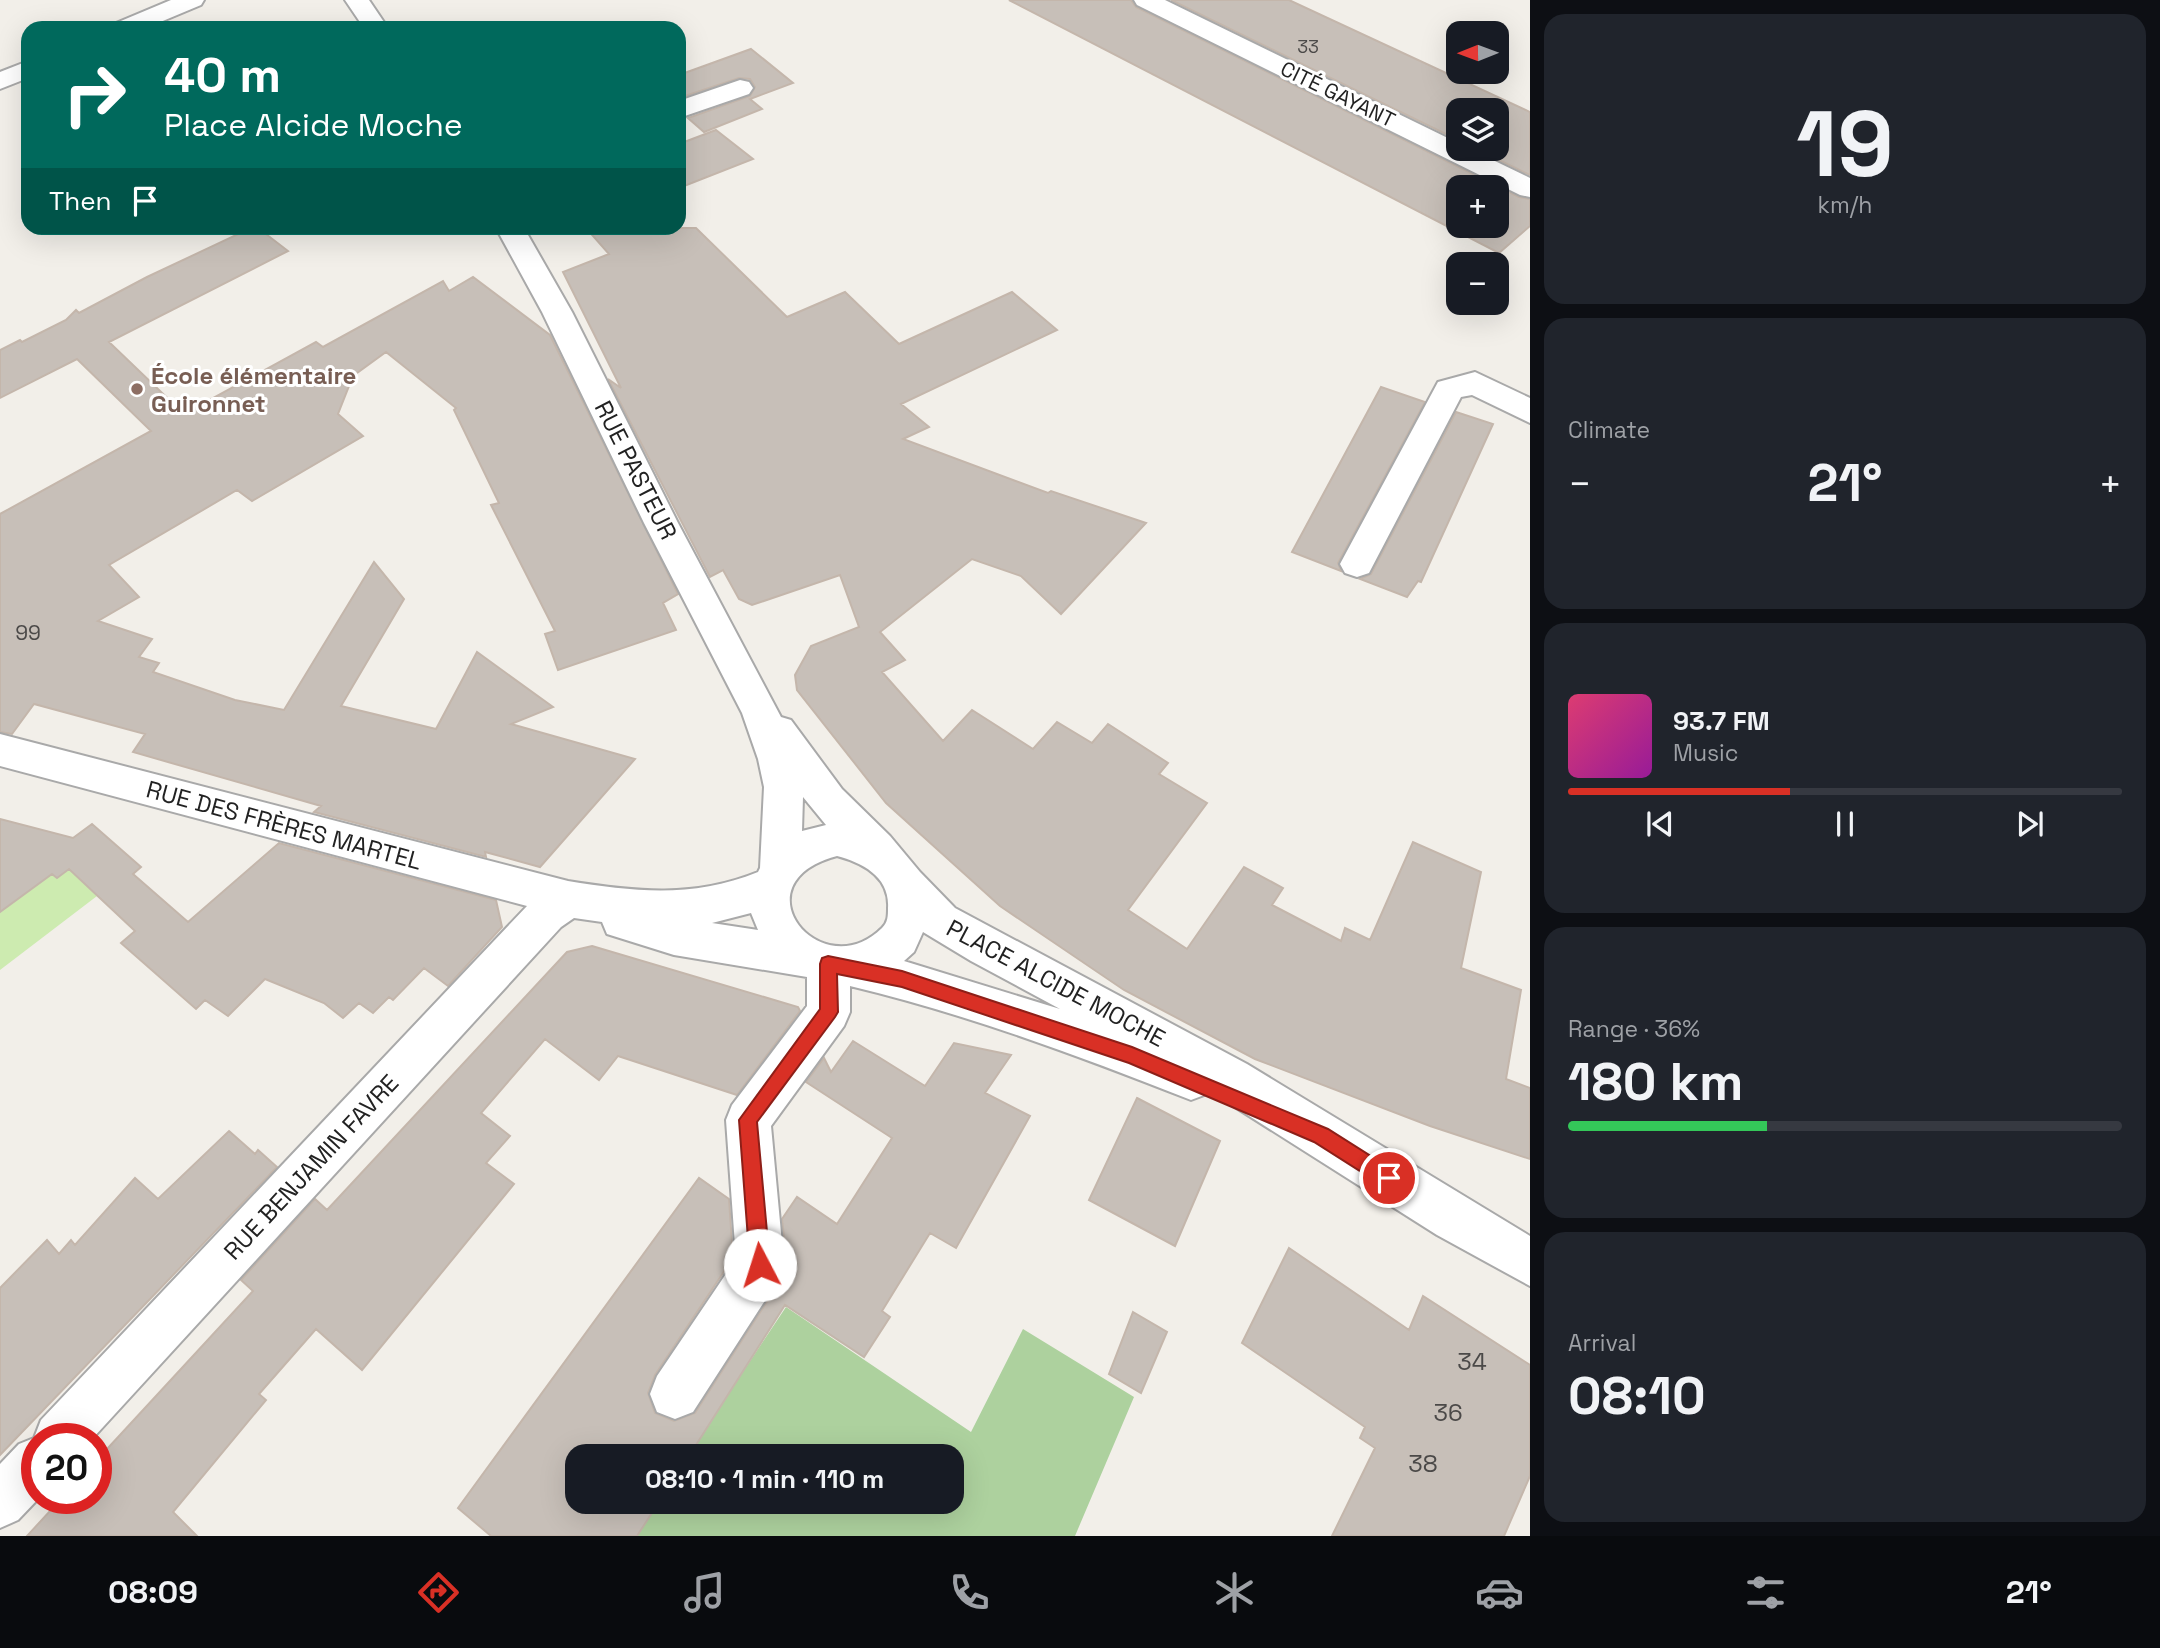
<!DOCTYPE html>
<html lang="en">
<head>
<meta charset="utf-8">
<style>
  :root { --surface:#171b24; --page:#20242c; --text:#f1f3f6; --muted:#9ea1a6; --line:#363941; --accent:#d93025 }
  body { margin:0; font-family:"Space Grotesk",sans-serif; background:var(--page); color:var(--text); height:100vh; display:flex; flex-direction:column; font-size:26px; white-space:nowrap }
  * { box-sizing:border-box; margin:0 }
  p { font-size:23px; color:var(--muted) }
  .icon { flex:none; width:38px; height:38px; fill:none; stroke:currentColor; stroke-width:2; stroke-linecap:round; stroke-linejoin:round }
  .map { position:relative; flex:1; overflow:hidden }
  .panel { display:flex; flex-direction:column; gap:14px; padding:14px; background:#0d0f14; width:630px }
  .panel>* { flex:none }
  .guide { position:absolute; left:21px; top:21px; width:665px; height:214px; border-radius:21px; box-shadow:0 7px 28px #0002; background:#00695c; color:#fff; overflow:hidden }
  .needle { width:46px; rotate:269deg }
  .controls { position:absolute; left:1446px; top:21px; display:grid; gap:14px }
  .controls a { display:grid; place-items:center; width:63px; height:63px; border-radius:14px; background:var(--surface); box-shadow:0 7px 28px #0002; font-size:35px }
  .speed { position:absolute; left:21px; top:1423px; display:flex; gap:14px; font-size:35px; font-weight:700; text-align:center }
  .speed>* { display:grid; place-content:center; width:91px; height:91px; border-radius:50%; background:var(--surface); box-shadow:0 7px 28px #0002; line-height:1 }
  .speed .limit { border:10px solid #d22; background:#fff; color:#111 }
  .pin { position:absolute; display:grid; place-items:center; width:60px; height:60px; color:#fff; margin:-30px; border:4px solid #fff; border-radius:50%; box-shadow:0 2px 7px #0007 }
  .me { position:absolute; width:77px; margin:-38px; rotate:355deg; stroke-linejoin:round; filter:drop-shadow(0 0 5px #0008) }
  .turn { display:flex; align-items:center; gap:24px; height:147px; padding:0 28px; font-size:32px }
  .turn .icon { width:91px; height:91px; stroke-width:2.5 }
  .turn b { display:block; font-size:49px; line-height:60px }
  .then { display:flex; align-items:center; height:66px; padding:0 28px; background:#0003; gap:14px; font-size:26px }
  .big { font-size:52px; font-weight:600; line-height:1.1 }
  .panel .tile { flex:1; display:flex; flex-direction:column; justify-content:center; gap:10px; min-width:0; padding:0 24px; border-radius:21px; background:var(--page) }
  .panel .dial { align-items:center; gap:0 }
  .dial b { font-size:91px; line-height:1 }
  .song { display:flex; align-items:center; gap:21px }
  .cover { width:84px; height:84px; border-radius:10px; background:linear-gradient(135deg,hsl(340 70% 55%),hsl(300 70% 35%)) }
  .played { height:7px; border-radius:4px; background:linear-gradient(90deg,var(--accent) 40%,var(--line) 40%) }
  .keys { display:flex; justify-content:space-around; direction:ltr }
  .heat { display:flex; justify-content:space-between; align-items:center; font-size:38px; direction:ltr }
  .charge { height:10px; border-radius:5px; background:linear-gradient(90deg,#34c759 36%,var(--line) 0) }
  .trip { position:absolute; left:565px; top:1444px; width:399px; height:70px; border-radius:21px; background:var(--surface); box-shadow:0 7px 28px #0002; font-weight:600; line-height:70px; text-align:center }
  .tab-bar { display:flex; height:112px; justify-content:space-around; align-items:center; background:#090b0e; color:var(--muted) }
  .tab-bar .icon { width:49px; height:49px }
  .tab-bar .selected { color:var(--accent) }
  .tab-bar b { font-size:32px; color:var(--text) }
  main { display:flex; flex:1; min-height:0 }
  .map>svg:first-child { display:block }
</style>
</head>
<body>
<main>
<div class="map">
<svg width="1530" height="1536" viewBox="0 0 1530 1536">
  <rect width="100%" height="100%" fill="#f2efe9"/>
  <!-- grass -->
  <path fill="#cdebb0" d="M69 869 97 896 0 970V912L52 874 57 878Z"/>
  <!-- forest -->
  <path fill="#add19e" d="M786 1307 971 1432 1023 1329 1134 1397 1075 1536H635L657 1502H952V1456H687Z"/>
  <!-- building -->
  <path fill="#c7bfb8" stroke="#c4b6ab" stroke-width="2" fill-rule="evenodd" d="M1009 0H1131L1136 7 1519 197 1530 199V226L1499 253ZM1458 187H1496V226H1458Z
    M1171 0H1289L1530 112V175L1476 149H1496V110H1458V140Z
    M751 49 793 83 750 99 762 109 704 132 688 118 750 96 755 87 750 79 739 78 679 98V75Z
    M716 130 753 159 679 188V144Z
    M251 228H258L288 251 109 342 184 414 316 342 323 347 443 281 449 291 473 277 550 335 678 594 663 603 676 630 558 670 545 634 555 631 491 505 499 503 454 410 456 408 386 352 353 376 338 414 363 436 252 501 237 490 109 565 139 597 98 621 152 639 139 657 159 663 153 672 235 700 284 710 374 562 404 599 341 706 436 729 477 652 553 707 511 724 635 759 540 867 485 852 486 857 314 812 321 806 133 752 145 734 34 704 12 734 0 732V514L151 431 77 359 0 398V350L20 340 22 342 66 320 76 310 79 313 147 277Z
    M586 228H696L787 317 845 292 899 344 1012 292 1057 330 901 404 929 427 903 439 1048 493 1051 491 1146 523 1061 614 1021 576 972 559 880 632 905 660 882 672 943 741 972 710 1033 749 1057 722 1092 743 1108 724 1168 763 1159 774 1207 803 1128 910 1187 949 1244 867 1283 888 1272 905 1341 941 1345 928 1370 940 1413 842 1481 872 1461 968 1521 990 1506 1079 1530 1088V1159L1430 1126 1255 1059 1124 990 1000 906 886 803 797 690 795 675 811 646 859 627 840 575 752 605 739 599 723 570 710 577 608 379 621 388 563 272 609 254Z
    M1381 387 1425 402 1338 563 1341 571 1292 552Z
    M1456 412 1493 424 1421 582 1418 581 1407 597 1360 579 1371 574Z
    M0 819 73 838 92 824 141 867 133 874 188 922 279 843 496 900 502 927 448 986 424 968 393 1000 389 997 373 1013 359 1003 343 1018 324 1003 265 979 228 1016 205 1000 196 1009 121 943 135 931 69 869 57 878 52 874 0 912Z
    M592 946 798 1007 800 1011 737 1095 618 1056 599 1080 545 1039 481 1113 510 1136 486 1163 514 1184 362 1370 316 1329 259 1394 266 1400 173 1512 197 1536H27L62 1498H96V1461L253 1291 241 1280 315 1199 327 1210 567 952Z
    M853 1041 925 1086 954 1043 1011 1055 985 1093 1030 1116 956 1248 930 1233 882 1311 890 1317 864 1357 785 1305 689 1456H578V1502H659L637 1536H491L458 1508 699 1178 729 1199 733 1258 655 1375 648 1393 655 1413 674 1421 695 1413 779 1283 787 1265 782 1219 797 1197 837 1224 892 1138 806 1082 824 1058 831 1072Z
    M1137 1098 1220 1141 1175 1246 1089 1200Z
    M229 1131 255 1154 258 1150 277 1167 0 1455V1288L47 1240 59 1254 71 1240 75 1245 135 1178 158 1199Z
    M1289 1248 1409 1330 1423 1296 1530 1365V1476L1504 1536H1332L1375 1448 1360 1438 1365 1427 1242 1343Z
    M1133 1312 1167 1332 1141 1393 1109 1374Z"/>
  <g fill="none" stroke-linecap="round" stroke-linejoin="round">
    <defs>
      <path id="minor" d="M171 0H204L201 5 146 28H113L116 23Z
        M345 0H369L388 28H364Z
        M1134 0H1165L1458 143V149H1470L1530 178V197L1520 195 1137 5Z
        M28 61V78L0 89V72Z
        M740 80 749 82 753 88 749 94 679 118V101Z
        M496 228H524L572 312 678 523 781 717 791 720 842 789 890 836 920 872 955 908 1247 1064 1530 1236V1286L1437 1235 1208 1090 1207 1094 1191 1100C1079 1056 967 1014 850 986V1012L844 1026 771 1126 784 1265 777 1282 693 1412 675 1419 657 1412 650 1394 657 1376 736 1259 726 1120 732 1105 807 1006V977L674 955 607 934 602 922 574 918 561 927 93 1438H37L39 1498 18 1520 0 1528V1464L19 1444 34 1438 41 1420 527 906 0 766V734L568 881C636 892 694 898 758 872L760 868 764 787 758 759 742 713 644 523 542 312ZM803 797 826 825 802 831ZM837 856C863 863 890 877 888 908 888 916 888 922 882 928 821 988 735 883 837 856ZM751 913 758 930 712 923ZM923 932 971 961 1060 1009 904 961 914 952Z
        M1475 372 1530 398V423L1472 395 1461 397 1369 573 1357 577 1345 573 1340 564 1438 382Z"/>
    </defs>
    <!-- minor casing -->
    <use href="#minor" stroke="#a9a9a9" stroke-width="4"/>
    <!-- minor -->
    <use href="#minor" fill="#fff" fill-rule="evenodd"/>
  </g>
  <!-- route -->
  <path fill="#d93025" stroke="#8d1f18" stroke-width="2" d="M828 956 902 971 1132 1047 1328 1129 1396 1172 1399 1178 1396 1185 1389 1188 1382 1185 1314 1142 1129 1063 902 987 837 974 838 1012 835 1017 757 1122 770 1265 767 1272 760 1275 753 1272 750 1265 739 1120 820 1009V964L822 958Z"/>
  <!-- markers -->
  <circle fill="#8d6e63" stroke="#fff" stroke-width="2.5" cx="137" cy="389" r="7"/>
  <g text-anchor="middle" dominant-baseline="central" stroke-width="6" stroke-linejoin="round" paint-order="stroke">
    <!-- far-number labels -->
    <g font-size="18" fill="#4b4948">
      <text x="1308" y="46">33</text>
    </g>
    <!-- far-street labels -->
    <g font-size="21" fill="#222" stroke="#fff">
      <text transform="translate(1338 94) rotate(26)">CITÉ GAYANT</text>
    </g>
    <!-- number labels -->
    <g font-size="21" fill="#4b4948">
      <text x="28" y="632">99</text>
    </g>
    <!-- education labels -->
    <g font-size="24" font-weight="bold" fill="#785e54" stroke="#fff" text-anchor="start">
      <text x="151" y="375">École élémentaire<tspan x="151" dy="28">Guironnet</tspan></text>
    </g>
    <!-- street labels -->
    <g font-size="24" fill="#222" stroke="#fff">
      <text transform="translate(636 470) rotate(63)">RUE PASTEUR</text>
      <text transform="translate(284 825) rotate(15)">RUE DES FRÈRES MARTEL</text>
      <text transform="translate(1056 983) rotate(28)">PLACE ALCIDE MOCHE</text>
      <text transform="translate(311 1167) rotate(-47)">RUE BENJAMIN FAVRE</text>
    </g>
    <!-- near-number labels -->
    <g font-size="24" fill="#4b4948">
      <text x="1472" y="1361">34</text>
      <text x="1448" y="1412">36</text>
      <text x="1423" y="1463">38</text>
    </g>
  </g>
</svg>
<div class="controls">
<a><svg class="needle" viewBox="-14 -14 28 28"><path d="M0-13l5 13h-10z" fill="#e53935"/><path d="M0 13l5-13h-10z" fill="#9ea1a6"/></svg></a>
<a><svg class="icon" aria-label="layers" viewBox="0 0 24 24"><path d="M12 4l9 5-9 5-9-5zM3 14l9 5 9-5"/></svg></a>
<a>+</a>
<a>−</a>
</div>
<div class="speed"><div class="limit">20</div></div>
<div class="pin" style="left:1389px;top:1178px;background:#d93025"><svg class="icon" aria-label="arrive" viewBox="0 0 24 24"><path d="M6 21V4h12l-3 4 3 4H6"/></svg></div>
<svg class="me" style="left:760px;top:1265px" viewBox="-20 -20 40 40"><circle r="19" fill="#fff"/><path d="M0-13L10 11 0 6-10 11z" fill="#d93025"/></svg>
<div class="trip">08:10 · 1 min · 110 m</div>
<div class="guide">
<div class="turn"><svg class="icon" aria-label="right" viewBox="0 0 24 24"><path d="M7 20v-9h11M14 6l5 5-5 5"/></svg><div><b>40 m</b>Place Alcide Moche</div></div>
<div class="then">Then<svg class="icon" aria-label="arrive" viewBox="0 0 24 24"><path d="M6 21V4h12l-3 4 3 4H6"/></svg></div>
</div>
</div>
<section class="panel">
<div class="tile dial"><b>19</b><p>km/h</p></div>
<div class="tile"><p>Climate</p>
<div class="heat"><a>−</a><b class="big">21°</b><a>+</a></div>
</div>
<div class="tile">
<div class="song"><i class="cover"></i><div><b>93.7 FM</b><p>Music</p></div></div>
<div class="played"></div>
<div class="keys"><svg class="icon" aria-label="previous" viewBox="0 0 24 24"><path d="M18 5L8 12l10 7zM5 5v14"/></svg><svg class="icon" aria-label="pause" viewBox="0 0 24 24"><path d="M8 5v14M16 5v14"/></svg><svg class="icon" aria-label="next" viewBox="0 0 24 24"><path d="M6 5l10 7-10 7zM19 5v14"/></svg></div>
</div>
<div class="tile"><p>Range · 36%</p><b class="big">180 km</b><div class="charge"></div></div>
<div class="tile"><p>Arrival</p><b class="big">08:10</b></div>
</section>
</main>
<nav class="tab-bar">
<b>08:09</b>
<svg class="icon selected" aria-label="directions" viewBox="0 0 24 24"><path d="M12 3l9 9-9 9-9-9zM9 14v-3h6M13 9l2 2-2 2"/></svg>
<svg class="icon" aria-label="music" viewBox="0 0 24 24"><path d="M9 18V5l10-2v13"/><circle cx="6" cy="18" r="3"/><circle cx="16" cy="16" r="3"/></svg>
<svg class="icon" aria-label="phone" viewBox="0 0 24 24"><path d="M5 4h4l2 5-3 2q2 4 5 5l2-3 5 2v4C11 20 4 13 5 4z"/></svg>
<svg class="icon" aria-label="climate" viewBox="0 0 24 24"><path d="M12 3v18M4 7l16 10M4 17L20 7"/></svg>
<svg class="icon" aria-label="car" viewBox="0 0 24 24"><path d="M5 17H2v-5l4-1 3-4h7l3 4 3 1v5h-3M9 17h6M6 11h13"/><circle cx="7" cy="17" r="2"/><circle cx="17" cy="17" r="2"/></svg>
<svg class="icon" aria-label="filters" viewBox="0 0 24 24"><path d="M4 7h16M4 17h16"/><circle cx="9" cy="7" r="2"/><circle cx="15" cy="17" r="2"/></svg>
<b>21°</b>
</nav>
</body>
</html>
